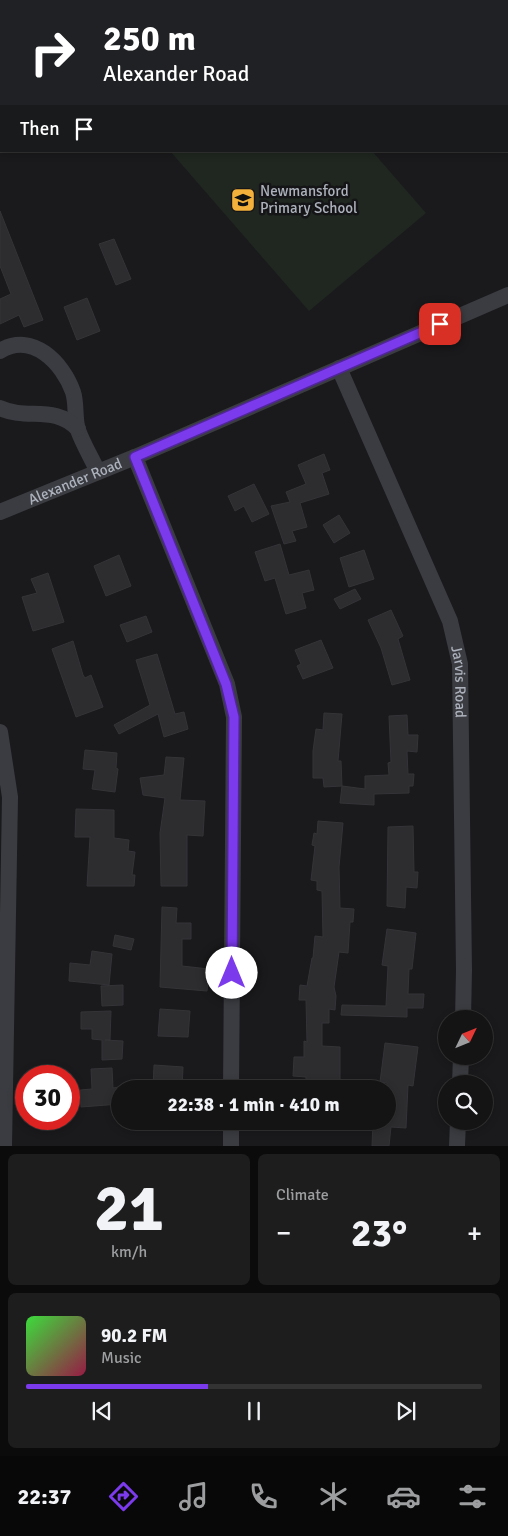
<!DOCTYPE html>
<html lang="en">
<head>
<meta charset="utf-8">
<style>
  :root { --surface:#141415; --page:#1d1d1e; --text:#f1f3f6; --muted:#9d9ea0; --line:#333334; --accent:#7c3aed }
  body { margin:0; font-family:Signika,sans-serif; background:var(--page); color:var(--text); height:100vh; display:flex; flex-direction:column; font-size:19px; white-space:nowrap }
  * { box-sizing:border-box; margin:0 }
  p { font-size:16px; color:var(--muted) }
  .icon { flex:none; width:28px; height:28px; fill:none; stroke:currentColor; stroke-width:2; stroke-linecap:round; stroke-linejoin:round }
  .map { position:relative; height:1146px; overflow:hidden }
  .sheet { display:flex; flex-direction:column; gap:8px; padding:8px; background:#0b0b0c; flex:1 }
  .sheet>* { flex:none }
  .banner { position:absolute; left:0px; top:0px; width:509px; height:152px; box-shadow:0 2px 8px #0003,0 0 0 1px var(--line); background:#202124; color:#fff; overflow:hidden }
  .needle { width:32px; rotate:47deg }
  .buttons { position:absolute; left:438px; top:1010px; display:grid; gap:10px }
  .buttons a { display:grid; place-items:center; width:55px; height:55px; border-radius:50%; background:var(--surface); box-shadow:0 2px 8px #0003,0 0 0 1px var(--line); font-size:25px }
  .speed { position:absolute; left:15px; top:1065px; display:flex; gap:10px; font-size:25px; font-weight:700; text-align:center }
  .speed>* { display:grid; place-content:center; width:65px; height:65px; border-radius:50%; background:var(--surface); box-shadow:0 2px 8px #0003,0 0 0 1px var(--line); line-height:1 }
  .speed .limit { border:8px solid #d22; background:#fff; color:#111 }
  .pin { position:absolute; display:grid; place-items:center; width:42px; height:42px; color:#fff; margin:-21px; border-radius:10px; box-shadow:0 2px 8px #0006 }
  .me { position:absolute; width:55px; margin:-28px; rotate:0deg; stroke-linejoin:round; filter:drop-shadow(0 0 4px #0008) }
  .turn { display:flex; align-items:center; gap:18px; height:105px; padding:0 20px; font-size:22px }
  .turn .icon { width:65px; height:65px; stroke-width:2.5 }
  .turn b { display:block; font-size:35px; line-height:42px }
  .then { display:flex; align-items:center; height:48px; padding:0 20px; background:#0003; gap:10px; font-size:19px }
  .big { font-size:38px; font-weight:800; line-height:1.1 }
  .sheet .tile { flex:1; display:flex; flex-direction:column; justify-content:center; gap:8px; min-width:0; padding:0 18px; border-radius:8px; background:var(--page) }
  .sheet .dial { align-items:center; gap:0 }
  .dial b { font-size:65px; line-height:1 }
  .song { display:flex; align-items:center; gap:15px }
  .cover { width:60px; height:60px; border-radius:8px; background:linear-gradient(135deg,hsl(120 70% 55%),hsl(340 70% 35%)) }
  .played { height:5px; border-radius:2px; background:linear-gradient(90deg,var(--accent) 40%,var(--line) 40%) }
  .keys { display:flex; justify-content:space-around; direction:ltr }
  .heat { display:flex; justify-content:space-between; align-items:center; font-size:28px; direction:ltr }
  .sheet .tiles { flex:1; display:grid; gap:8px; grid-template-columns:1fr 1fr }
  .tile:last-child { grid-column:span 2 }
  .trip { position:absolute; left:111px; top:1080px; width:285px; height:50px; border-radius:25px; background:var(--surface); box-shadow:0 2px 8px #0003,0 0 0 1px var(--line); font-weight:800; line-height:50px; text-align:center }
  .tab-bar { display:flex; height:80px; justify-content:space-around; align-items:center; background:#080808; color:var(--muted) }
  .tab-bar .icon { width:35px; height:35px }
  .tab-bar .selected { color:var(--accent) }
  .tab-bar b { font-size:22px; color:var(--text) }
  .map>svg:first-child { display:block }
</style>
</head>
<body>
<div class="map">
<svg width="508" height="1146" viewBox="0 0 508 1146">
  <rect width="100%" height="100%" fill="#1a1a1c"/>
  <!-- green -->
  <path fill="#1f2720" d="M170 151H372L426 213 309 311Z"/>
  <!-- building -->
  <path fill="#2d2d30" stroke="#343438" d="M0 211 43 320 24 327 19 315 0 324V299L11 294 0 266Z
    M114 239 131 279 116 285 99 244Z
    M87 298 100 331 77 340 64 307Z
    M324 454 330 470 322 473 329 494 300 503 307 527 292 531 296 541 284 544 271 506 290 502 286 492 306 484 298 465Z
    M254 484 269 514 252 522 244 506 235 511 228 496Z
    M339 515 350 533 334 543 323 525Z
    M280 544 289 575 309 570 314 590 302 593 306 608 286 614 275 578 265 581 255 552Z
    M364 550 374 579 349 587 340 558Z
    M119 555 131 586 106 596 94 566Z
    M48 573 64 622 33 631 22 597 37 593 31 579Z
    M355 589 361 599 340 609 334 599Z
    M391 610 403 636 398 639 410 680 392 685 381 648 368 620Z
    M146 616 152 632 127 642 120 625Z
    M321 640 333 668 303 679 297 666 301 664 295 650Z
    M73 641 83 675 85 678 91 675 103 707 76 717 52 649Z
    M157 654 175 714 184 712 188 729 164 737 158 714 119 734 114 725 150 705 136 660Z
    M324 713 342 714 338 761H341L342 786 324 787 323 778H313V751L316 729 323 730Z
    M407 715 408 735H418L417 752 407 751 408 774H414L413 786H409V793L374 794V805L340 803 342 786 365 789V776L389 775 388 763 391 762 389 716Z
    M85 750 117 753 116 768 118 769 115 792 92 789 95 770 83 769Z
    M166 757 184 758 180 800 205 801 203 836 187 835V886H161L160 833 165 798 143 795 140 778 164 775Z
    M76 809 114 810V838L129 840 128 851 135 852 132 875H135L134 886H87L90 837H75Z
    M318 821 343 823 339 867 340 908 354 909 353 922H350L348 953 339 952 334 987 336 996 335 1010 329 1009V1023H322V1046L340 1047V1089H306V1077L293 1076 294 1057H304V1041L307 1042 306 1000H299L300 985 307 986 312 958H313L315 936 323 937 322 891 317 890V881L311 880 315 846 312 845 314 833 317 834Z
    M413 826 414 872H418L417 888 406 887 405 908 387 906 388 827Z
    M162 907 177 908 176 923H191V939H182V966L209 969 207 991 160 987Z
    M387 929 416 933 412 969H409L408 994H424L423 1008H407V1017L341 1015 342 1005 386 1006 388 966 382 965Z
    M115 935 134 939 131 950 113 946Z
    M92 951 112 954 109 985 69 981 70 963 90 965Z
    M123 985V1005L102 1006 101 986Z
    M160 1009 190 1011 188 1037 158 1036Z
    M111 1011 110 1040H105L123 1041 122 1059 102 1060V1040L92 1039V1029H81V1012Z
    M385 1043 418 1047 413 1086 408 1085 406 1128 391 1127 389 1146H372L373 1121H388L387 1083 380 1082Z
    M154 1065 183 1067 182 1089H153Z
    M112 1068 113 1088 120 1087V1104L81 1107 80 1090 92 1089 91 1069Z"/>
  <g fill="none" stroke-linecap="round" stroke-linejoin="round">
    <!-- minor -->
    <g stroke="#3a3c41" stroke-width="16">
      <path d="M469 0V1"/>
      <path d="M508 106V108"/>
      <path d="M0 351C32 331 63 363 73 392 77 404 74 418 78 430 83 444 92 459 98 472"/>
      <path id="s1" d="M339 368 450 621 460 664 464 970 463 1019"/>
      <path d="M0 408C28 421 53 404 78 429"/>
      <path d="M135 457 227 684 234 717 231 1089"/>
      <path id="s2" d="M0 512 135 457 508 295"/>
      <path d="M0 732 10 797 4 1146"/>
      <path d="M460 1084 461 1056"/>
      <path d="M231 1146V1121"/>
      <path d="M457 1146 458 1121"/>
    </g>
  </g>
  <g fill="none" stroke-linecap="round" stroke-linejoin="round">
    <defs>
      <path id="route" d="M232 973 234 717 226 684 135 457 440 324"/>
    </defs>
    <!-- route casing -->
    <use href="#route" stroke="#51269a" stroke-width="12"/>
    <!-- route -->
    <use href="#route" stroke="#7c3aed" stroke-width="9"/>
  </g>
  <!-- icons -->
  <defs>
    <symbol id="school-square" viewBox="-11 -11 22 22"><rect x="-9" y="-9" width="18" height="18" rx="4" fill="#f3b03a" stroke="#151517"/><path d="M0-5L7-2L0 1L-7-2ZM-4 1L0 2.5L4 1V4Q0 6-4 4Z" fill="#111"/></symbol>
  </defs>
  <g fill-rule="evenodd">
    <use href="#school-square" x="229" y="186" width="28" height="28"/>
  </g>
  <g text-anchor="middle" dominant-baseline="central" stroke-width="5" stroke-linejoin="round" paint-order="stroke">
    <!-- poi labels -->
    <g font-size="15" fill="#acb1bb" stroke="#151517" text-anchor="start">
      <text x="260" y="191">Newmansford<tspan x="260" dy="17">Primary School</tspan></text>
    </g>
    <!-- street labels -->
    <g font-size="15" fill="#acb1bb" stroke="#151517">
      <text stroke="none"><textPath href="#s2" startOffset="81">Alexander Road</textPath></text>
      <text stroke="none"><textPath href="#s1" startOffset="338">Jarvis Road</textPath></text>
    </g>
  </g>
</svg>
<div class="buttons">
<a><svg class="needle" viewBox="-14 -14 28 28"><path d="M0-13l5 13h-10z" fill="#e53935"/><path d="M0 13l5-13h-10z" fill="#9d9ea0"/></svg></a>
<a><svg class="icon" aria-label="search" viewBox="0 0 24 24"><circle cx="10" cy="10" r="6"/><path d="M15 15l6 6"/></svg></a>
</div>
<div class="speed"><div class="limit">30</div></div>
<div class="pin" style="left:440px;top:324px;background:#d93025"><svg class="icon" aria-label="arrive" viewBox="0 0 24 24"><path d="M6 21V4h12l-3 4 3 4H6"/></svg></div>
<svg class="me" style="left:232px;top:973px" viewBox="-20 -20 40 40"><circle r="19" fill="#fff"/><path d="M0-13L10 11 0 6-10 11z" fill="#7c3aed"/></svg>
<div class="trip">22:38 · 1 min · 410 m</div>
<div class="banner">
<div class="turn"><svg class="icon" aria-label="right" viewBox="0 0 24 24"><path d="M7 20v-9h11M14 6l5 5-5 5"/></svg><div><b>250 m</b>Alexander Road</div></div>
<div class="then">Then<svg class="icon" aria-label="arrive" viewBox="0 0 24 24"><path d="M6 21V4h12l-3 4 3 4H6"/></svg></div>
</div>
</div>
<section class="sheet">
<div class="tiles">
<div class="tile dial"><b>21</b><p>km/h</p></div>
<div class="tile"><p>Climate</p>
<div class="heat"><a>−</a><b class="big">23°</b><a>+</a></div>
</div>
<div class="tile">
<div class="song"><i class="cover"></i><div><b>90.2 FM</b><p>Music</p></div></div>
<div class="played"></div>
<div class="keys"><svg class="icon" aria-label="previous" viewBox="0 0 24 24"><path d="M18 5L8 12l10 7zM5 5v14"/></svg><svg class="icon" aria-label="pause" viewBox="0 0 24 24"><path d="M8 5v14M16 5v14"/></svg><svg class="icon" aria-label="next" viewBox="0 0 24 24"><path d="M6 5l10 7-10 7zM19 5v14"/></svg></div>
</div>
</div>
</section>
<nav class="tab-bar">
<b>22:37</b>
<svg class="icon selected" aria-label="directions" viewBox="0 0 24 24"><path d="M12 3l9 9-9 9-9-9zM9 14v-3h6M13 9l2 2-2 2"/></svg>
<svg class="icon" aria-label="music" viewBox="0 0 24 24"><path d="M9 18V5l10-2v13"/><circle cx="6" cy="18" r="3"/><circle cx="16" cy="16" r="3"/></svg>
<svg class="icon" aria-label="phone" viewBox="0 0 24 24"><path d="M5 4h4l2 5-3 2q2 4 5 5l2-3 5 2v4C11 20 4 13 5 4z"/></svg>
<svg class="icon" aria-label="climate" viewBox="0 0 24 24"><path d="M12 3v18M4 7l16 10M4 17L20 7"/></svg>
<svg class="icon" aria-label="car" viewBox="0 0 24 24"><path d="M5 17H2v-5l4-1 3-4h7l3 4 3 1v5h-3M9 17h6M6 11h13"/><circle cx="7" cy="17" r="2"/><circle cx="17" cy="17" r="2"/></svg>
<svg class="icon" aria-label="filters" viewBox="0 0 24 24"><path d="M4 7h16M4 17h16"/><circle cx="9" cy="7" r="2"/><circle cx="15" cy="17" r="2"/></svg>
</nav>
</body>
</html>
